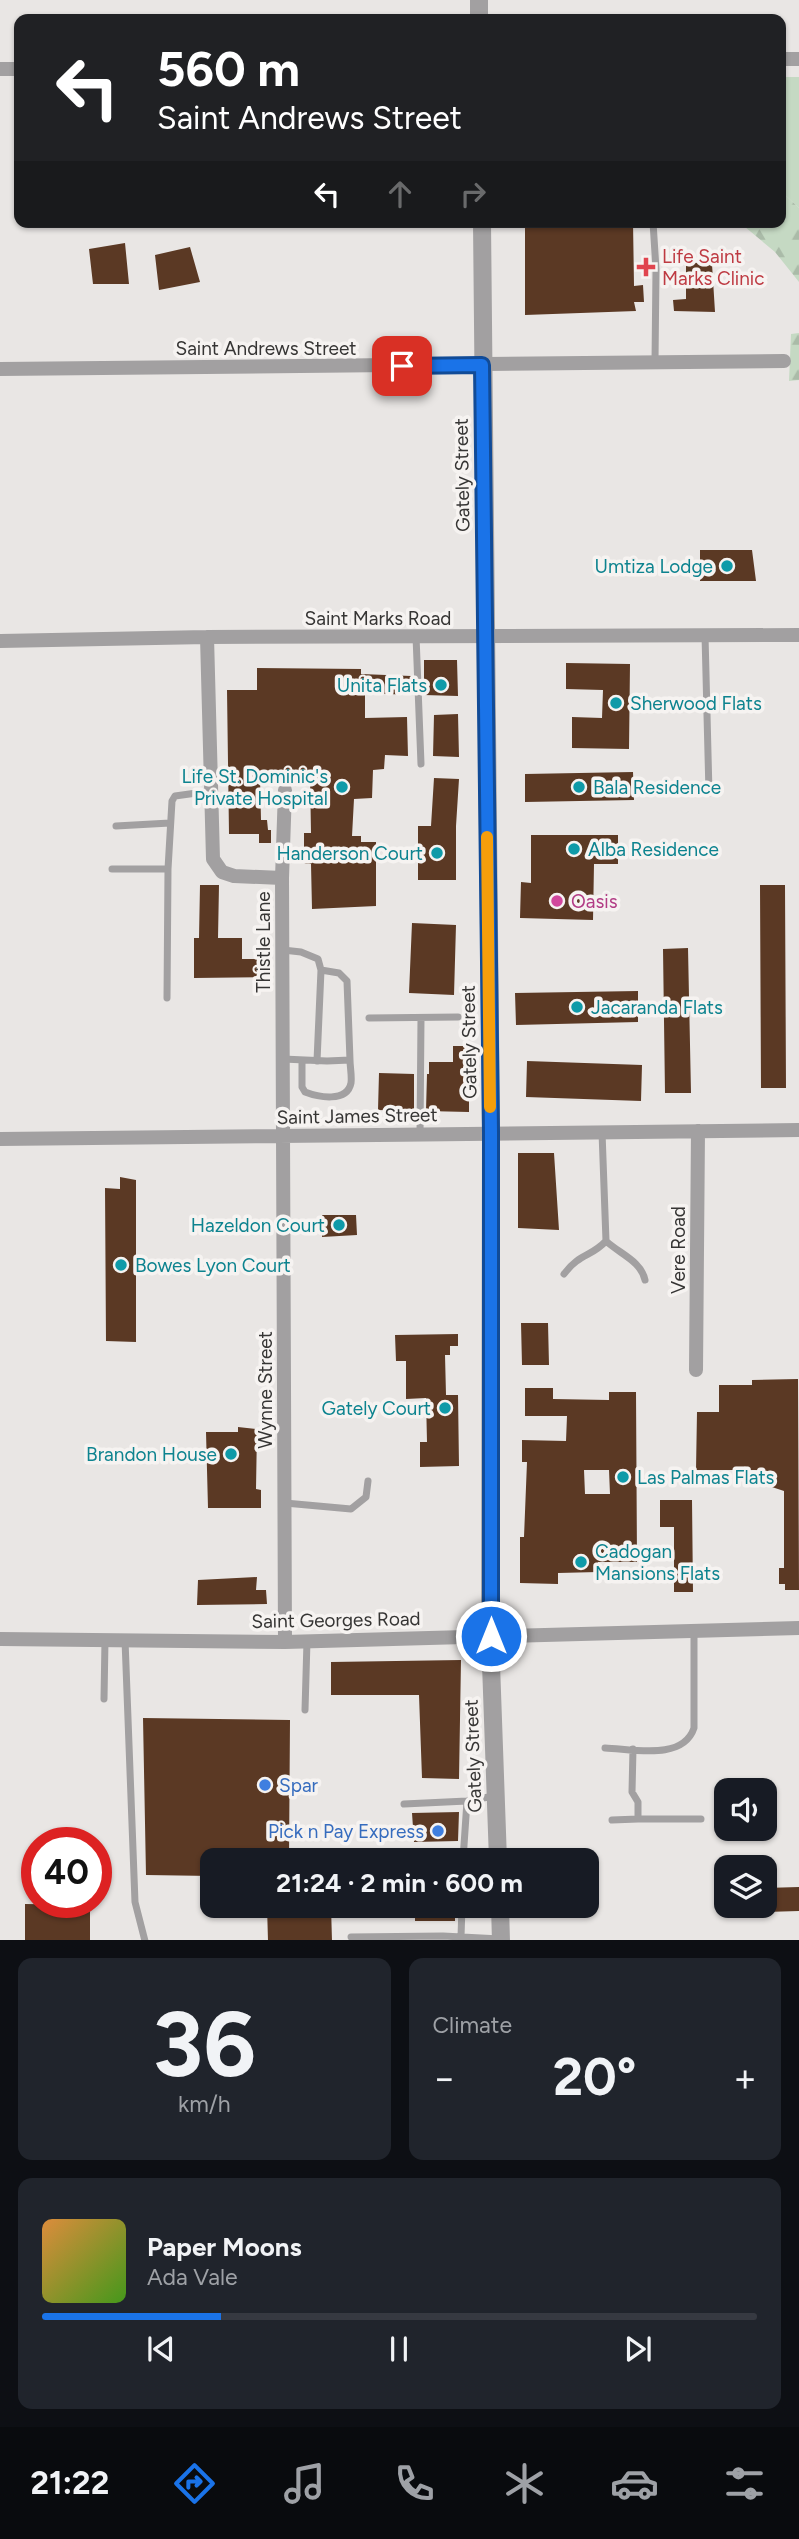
<!DOCTYPE html>
<html lang="en">
<head>
<meta charset="utf-8">
<style>
  :root { --surface:#171b24; --page:#20242c; --text:#f1f3f6; --muted:#9ea1a6; --line:#363941; --accent:#1a73e8 }
  body { margin:0; font-family:Figtree,sans-serif; background:var(--page); color:var(--text); height:100vh; display:flex; flex-direction:column; font-size:26px; white-space:nowrap }
  * { box-sizing:border-box; margin:0 }
  p { font-size:23px; color:var(--muted) }
  .icon { flex:none; width:38px; height:38px; fill:none; stroke:currentColor; stroke-width:2; stroke-linecap:round; stroke-linejoin:round }
  .map { position:relative; height:1940px; overflow:hidden }
  .details { display:flex; flex-direction:column; gap:18px; padding:18px; background:#0d0f14; flex:1 }
  .details>* { flex:none }
  .guide { position:absolute; left:14px; top:14px; width:772px; height:214px; border-radius:14px; box-shadow:0 2px 5px #0004; background:#202124; color:#fff; overflow:hidden }
  .fabs { position:absolute; left:714px; top:1778px; display:grid; gap:14px }
  .fabs a { display:grid; place-items:center; width:63px; height:63px; border-radius:14px; background:var(--surface); box-shadow:0 2px 5px #0004; font-size:35px }
  .speed { position:absolute; left:21px; top:1827px; display:flex; gap:14px; font-size:35px; font-weight:700; text-align:center }
  .speed>* { display:grid; place-content:center; width:91px; height:91px; border-radius:50%; background:var(--surface); box-shadow:0 2px 5px #0004; line-height:1 }
  .speed .limit { border:10px solid #d22; background:#fff; color:#111 }
  .pin { position:absolute; display:grid; place-items:center; width:60px; height:60px; color:#fff; margin:-30px; border-radius:14px; box-shadow:0 4px 10px #0006 }
  .me { position:absolute; width:77px; margin:-38px; rotate:0deg; stroke-linejoin:round; filter:drop-shadow(0 0 5px #0008) }
  .turn { display:flex; align-items:center; gap:24px; height:147px; padding:0 28px; font-size:32px }
  .turn .icon { width:91px; height:91px; stroke-width:2.5 }
  .turn b { display:block; font-size:49px; line-height:60px }
  .lanes { display:flex; align-items:center; height:66px; padding:0 28px; background:#0003; justify-content:center; gap:35px; direction:ltr }
  .lanes .off { opacity:.35 }
  .big { font-size:52px; font-weight:700; line-height:1.1 }
  .details .widget { flex:1; display:flex; flex-direction:column; justify-content:center; gap:10px; min-width:0; padding:0 24px; border-radius:14px; background:var(--page) }
  .details .dial { align-items:center; gap:0 }
  .dial b { font-size:91px; line-height:1 }
  .song { display:flex; align-items:center; gap:21px }
  .cover { width:84px; height:84px; border-radius:10px; background:linear-gradient(135deg,hsl(30 70% 55%),hsl(100 70% 35%)) }
  .played { height:7px; border-radius:4px; background:linear-gradient(90deg,var(--accent) 25%,var(--line) 25%) }
  .keys { display:flex; justify-content:space-around; direction:ltr }
  .heat { display:flex; justify-content:space-between; align-items:center; font-size:38px; direction:ltr }
  .details .tiles { flex:1; display:grid; gap:18px; grid-template-columns:1fr 1fr }
  .widget:last-child { grid-column:span 2 }
  .trip { position:absolute; left:200px; top:1848px; width:399px; height:70px; border-radius:14px; background:var(--surface); box-shadow:0 2px 5px #0004; font-weight:700; line-height:70px; text-align:center }
  .menu { display:flex; height:112px; justify-content:space-around; align-items:center; background:#090b0e; color:var(--muted) }
  .menu .icon { width:49px; height:49px }
  .menu .on { color:var(--accent) }
  .menu b { font-size:32px; color:var(--text) }
  .map>svg:first-child { display:block }
</style>
</head>
<body>
<div class="map">
<svg width="799" height="1941" viewBox="0 0 799 1941">
  <defs>
    <pattern id="forest-firs" width="22" height="20" patternUnits="userSpaceOnUse" patternTransform="scale(1.75)"><rect width="22" height="20" fill="#c5d9c3"/><path d="M5 1l3.5 6h-7zM16 11l3.5 6h-7z" fill="#aabba8"/></pattern>
  </defs>
  <rect width="100%" height="100%" fill="#e9e6e4"/>
  <!-- green -->
  <path fill="#c5d9c3" d="M780 77H799V208L781 191Z"/>
  <!-- forest -->
  <path fill="url(#forest-firs)" d="M781 191 799 208V282L775 252 739 222H780Z
    M799 333V380L789 381 791 334Z"/>
  <!-- building -->
  <path fill="#5b3924" fill-rule="evenodd" d="M525 222H633L634 286 643 285 644 302H634L636 311 525 315Z
    M125 243 129 284H93L89 249Z
    M190 247 200 282 159 290 155 255Z
    M686 262 712 264 715 312 674 311 673 300 686 299Z
    M700 550H752L756 581H700Z
    M424 660H457L458 696 424 695Z
    M566 663 630 664 629 749 572 748V717L602 718 603 690 566 689Z
    M257 668 361 669V674L411 676 412 695 365 693V718L407 717 408 756 385 755 384 769 373 770 372 798 354 799 352 836H361V842H376V906L312 909 311 864 304 863V833H311L310 776H260L261 820H267L268 830H271V843H259V834H229L227 690H257Z
    M458 714 459 757 433 756 434 715Z
    M633 772 634 800 525 802V774Z
    M434 778 459 779 456 826V880H418V826H431Z
    M531 835H618V864H594L593 920 520 918 521 882 531 883Z
    M200 885H219L218 938H242V959H268L269 977 194 978V938H199Z
    M760 885H785L786 1088H761Z
    M412 923 456 925 454 995 409 993Z
    M688 948 691 1093H665L663 949Z
    M638 991V1022L516 1025 515 993Z
    M453 1046H469V1112L426 1111 427 1074H429V1062H453Z
    M527 1061 642 1065 641 1101 526 1097Z
    M379 1073 414 1074V1111L378 1110Z
    M518 1153H554L559 1230 518 1228Z
    M120 1177 136 1180V1342L106 1341 105 1188 120 1189Z
    M322 1215H356L357 1235 322 1237Z
    M521 1323H548L549 1365H522Z
    M458 1334V1346H450V1355H445L446 1395H458L459 1466 420 1467V1442H427L426 1398 406 1399V1361H396L395 1335Z
    M798 1379 799 1590H785V1584H779V1568H784V1491L760 1483V1470H696L697 1412H719V1385H752V1380Z
    M525 1388H553V1399L609 1400V1392H636L637 1562H598V1572L558 1573V1584L520 1583V1537H524L527 1462H522V1440L566 1441 567 1416H525ZM584 1470H609L610 1494H585Z
    M238 1427 257 1429 256 1489 261 1490V1508H208L206 1432H238Z
    M660 1500H692L693 1592H674V1527H660Z
    M257 1577 256 1590H266L267 1604 197 1605 198 1580Z
    M461 1660 459 1779 422 1778 419 1695H331V1662Z
    M143 1718 290 1720 289 1860H212V1876L146 1875Z
    M459 1812 458 1841 414 1842 412 1813Z
    M799 1887V1911L765 1912V1888Z
    M25 1904 90 1905V1941H25Z
    M267 1906H331L332 1941H268Z
    M415 1906H455V1921H415Z"/>
  <g fill="none" stroke-linecap="round" stroke-linejoin="round">
    <!-- service -->
    <path stroke="#a2a0a1" stroke-width="7" d="M653 222 656 269 655 362
      M705 635 709 793
      M416 636 421 764
      M116 826 170 823
      M112 869H168
      M283 950 301 952 318 959 321 970 317 1061
      M167 998 168 869 172 801 175 796 211 791
      M369 1018 458 1017
      M283 1059 327 1061 350 1060 347 981 339 973 321 970
      M302 1060V1087L305 1092C318 1097 347 1103 351 1083 352 1076 350 1067 350 1060
      M420 1134 421 1018
      M606 1241C620 1254 641 1261 645 1280
      M564 1274C580 1253 591 1257 606 1241L602 1132
      M285 1503 351 1509 366 1497 368 1481
      M125 1640 135 1902 145 1941
      M104 1699 105 1640
      M305 1710 307 1641
      M605 1748C633 1749 683 1761 694 1728V1631
      M404 1804 467 1801 494 1796
      M638 1819H701
      M612 1820 638 1819V1802L632 1792 633 1749
      M463 1860 467 1801
      M351 1937 443 1936 500 1939
      M461 1937 462 1906"/>
    <!-- minor -->
    <path stroke="#a2a0a1" stroke-width="14" d="M780 59H799
      M0 69H19
      M0 369 784 361
      M207 637 213 859 222 872 234 876 282 878
      M0 641 207 637 799 635
      M285 790 282 878 285 1642
      M0 1139C266 1138 533 1132 799 1130
      M696 1370 698 1131
      M0 1639 285 1642 799 1628"/>
    <!-- tertiary -->
    <path stroke="#a2a0a1" stroke-width="18" d="M479 0V19
      M482 222 491 1132 490 1636 498 1860
      M500 1906 501 1941"/>
  </g>
  <g fill="none" stroke-linecap="round" stroke-linejoin="round">
    <defs>
      <path id="route" d="M402 366 482 365 491 1132V1636"/>
    </defs>
    <!-- route casing -->
    <use href="#route" stroke="#114b97" stroke-width="18"/>
    <!-- route -->
    <use href="#route" stroke="#1a73e8" stroke-width="12"/>
    <!-- slow -->
    <path stroke="#f59e0b" stroke-width="12" d="M487 837 490 1107"/>
  </g>
  <!-- markers -->
  <path fill="#e0444e" stroke="#f6f3f1" stroke-width="2.5" d="M642.5 256.5h7v7h7v7h-7v7h-7v-7h-7v-7h7z"/>
  <g fill="#0f9aa8" stroke="#f6f3f1" stroke-width="2.5">
    <circle cx="727" cy="566" r="7"/>
    <circle cx="441" cy="685" r="7"/>
    <circle cx="616" cy="703" r="7"/>
    <circle cx="342" cy="787" r="7"/>
    <circle cx="579" cy="787" r="7"/>
    <circle cx="574" cy="849" r="7"/>
    <circle cx="437" cy="853" r="7"/>
    <circle cx="577" cy="1007" r="7"/>
    <circle cx="339" cy="1225" r="7"/>
    <circle cx="121" cy="1265" r="7"/>
    <circle cx="445" cy="1408" r="7"/>
    <circle cx="231" cy="1454" r="7"/>
    <circle cx="623" cy="1477" r="7"/>
    <circle cx="581" cy="1562" r="7"/>
  </g>
  <circle fill="#d1479c" stroke="#f6f3f1" stroke-width="2.5" cx="557" cy="901" r="7"/>
  <g fill="#3f7fe0" stroke="#f6f3f1" stroke-width="2.5">
    <circle cx="265" cy="1785" r="7"/>
    <circle cx="438" cy="1831" r="7"/>
  </g>
  <g text-anchor="middle" dominant-baseline="central" stroke-width="7" stroke-linejoin="round" paint-order="stroke">
    <!-- health labels -->
    <g font-size="19" fill="#be3a42" stroke="#f6f3f1" text-anchor="start">
      <text x="662" y="256">Life Saint<tspan x="662" dy="22">Marks Clinic</tspan></text>
    </g>
    <!-- street labels -->
    <g font-size="19" fill="#363534" stroke="#f6f3f1">
      <text x="266" y="348">Saint Andrews Street</text>
      <text transform="translate(462 475) rotate(-91)">Gately Street</text>
      <text x="378" y="618">Saint Marks Road</text>
      <text transform="translate(263 942) rotate(-90)">Thistle Lane</text>
      <text transform="translate(469 1042) rotate(-91)">Gately Street</text>
      <text transform="translate(357 1116) rotate(-1)">Saint James Street</text>
      <text transform="translate(678 1250) rotate(-90)">Vere Road</text>
      <text transform="translate(265 1390) rotate(-90)">Wynne Street</text>
      <text transform="translate(336 1620) rotate(-1)">Saint Georges Road</text>
      <text transform="translate(473 1756) rotate(-92)">Gately Street</text>
    </g>
    <!-- culture labels -->
    <g font-size="19" fill="#0d838f" stroke="#f6f3f1" text-anchor="end">
      <text x="713" y="566">Umtiza Lodge</text>
      <text x="427" y="685">Unita Flats</text>
      <text x="630" y="703" text-anchor="start">Sherwood Flats</text>
      <text x="328" y="776">Life St. Dominic's<tspan x="328" dy="22">Private Hospital</tspan></text>
      <text x="593" y="787" text-anchor="start">Bala Residence</text>
      <text x="588" y="849" text-anchor="start">Alba Residence</text>
      <text x="423" y="853">Handerson Court</text>
      <text x="591" y="1007" text-anchor="start">Jacaranda Flats</text>
      <text x="325" y="1225">Hazeldon Court</text>
      <text x="135" y="1265" text-anchor="start">Bowes Lyon Court</text>
      <text x="431" y="1408">Gately Court</text>
      <text x="217" y="1454">Brandon House</text>
      <text x="637" y="1477" text-anchor="start">Las Palmas Flats</text>
      <text x="595" y="1551" text-anchor="start">Cadogan<tspan x="595" dy="22">Mansions Flats</tspan></text>
    </g>
    <!-- hotel labels -->
    <g font-size="19" fill="#b23c85" stroke="#f6f3f1" text-anchor="start">
      <text x="571" y="901">Oasis</text>
    </g>
    <!-- shop labels -->
    <g font-size="19" fill="#366cbe" stroke="#f6f3f1" text-anchor="start">
      <text x="279" y="1785">Spar</text>
      <text x="424" y="1831" text-anchor="end">Pick n Pay Express</text>
    </g>
  </g>
</svg>
<div class="fabs">
<a><svg class="icon" aria-label="sound" viewBox="0 0 24 24"><path d="M4 9h4l5-4v14l-5-4H4zM17 9q2 3 0 6"/></svg></a>
<a><svg class="icon" aria-label="layers" viewBox="0 0 24 24"><path d="M12 4l9 5-9 5-9-5zM3 14l9 5 9-5"/></svg></a>
</div>
<div class="speed"><div class="limit">40</div></div>
<div class="pin" style="left:402px;top:366px;background:#d93025"><svg class="icon" aria-label="arrive" viewBox="0 0 24 24"><path d="M6 21V4h12l-3 4 3 4H6"/></svg></div>
<svg class="me" style="left:491px;top:1636px" viewBox="-20 -20 40 40"><circle r="17" fill="#1a73e8" stroke="#fff" stroke-width="3"/><path d="M0-11L8 9 0 5-8 9z" fill="#fff"/></svg>
<div class="trip">21:24 · 2 min · 600 m</div>
<div class="guide">
<div class="turn"><svg class="icon" aria-label="left" viewBox="0 0 24 24"><path d="M17 20v-9H6M10 6l-5 5 5 5"/></svg><div><b>560 m</b>Saint Andrews Street</div></div>
<div class="lanes"><svg class="icon" aria-label="left" viewBox="0 0 24 24"><path d="M17 20v-9H6M10 6l-5 5 5 5"/></svg><svg class="icon off" aria-label="ahead" viewBox="0 0 24 24"><path d="M12 20V5M6 11l6-6 6 6"/></svg><svg class="icon off" aria-label="right" viewBox="0 0 24 24"><path d="M7 20v-9h11M14 6l5 5-5 5"/></svg></div>
</div>
</div>
<section class="details">
<div class="tiles">
<div class="widget dial"><b>36</b><p>km/h</p></div>
<div class="widget"><p>Climate</p>
<div class="heat"><a>−</a><b class="big">20°</b><a>+</a></div>
</div>
<div class="widget">
<div class="song"><i class="cover"></i><div><b>Paper Moons</b><p>Ada Vale</p></div></div>
<div class="played"></div>
<div class="keys"><svg class="icon" aria-label="previous" viewBox="0 0 24 24"><path d="M18 5L8 12l10 7zM5 5v14"/></svg><svg class="icon" aria-label="pause" viewBox="0 0 24 24"><path d="M8 5v14M16 5v14"/></svg><svg class="icon" aria-label="next" viewBox="0 0 24 24"><path d="M6 5l10 7-10 7zM19 5v14"/></svg></div>
</div>
</div>
</section>
<nav class="menu">
<b>21:22</b>
<svg class="icon on" aria-label="directions" viewBox="0 0 24 24"><path d="M12 3l9 9-9 9-9-9zM9 14v-3h6M13 9l2 2-2 2"/></svg>
<svg class="icon" aria-label="music" viewBox="0 0 24 24"><path d="M9 18V5l10-2v13"/><circle cx="6" cy="18" r="3"/><circle cx="16" cy="16" r="3"/></svg>
<svg class="icon" aria-label="phone" viewBox="0 0 24 24"><path d="M5 4h4l2 5-3 2q2 4 5 5l2-3 5 2v4C11 20 4 13 5 4z"/></svg>
<svg class="icon" aria-label="climate" viewBox="0 0 24 24"><path d="M12 3v18M4 7l16 10M4 17L20 7"/></svg>
<svg class="icon" aria-label="car" viewBox="0 0 24 24"><path d="M5 17H2v-5l4-1 3-4h7l3 4 3 1v5h-3M9 17h6M6 11h13"/><circle cx="7" cy="17" r="2"/><circle cx="17" cy="17" r="2"/></svg>
<svg class="icon" aria-label="filters" viewBox="0 0 24 24"><path d="M4 7h16M4 17h16"/><circle cx="9" cy="7" r="2"/><circle cx="15" cy="17" r="2"/></svg>
</nav>
</body>
</html>
